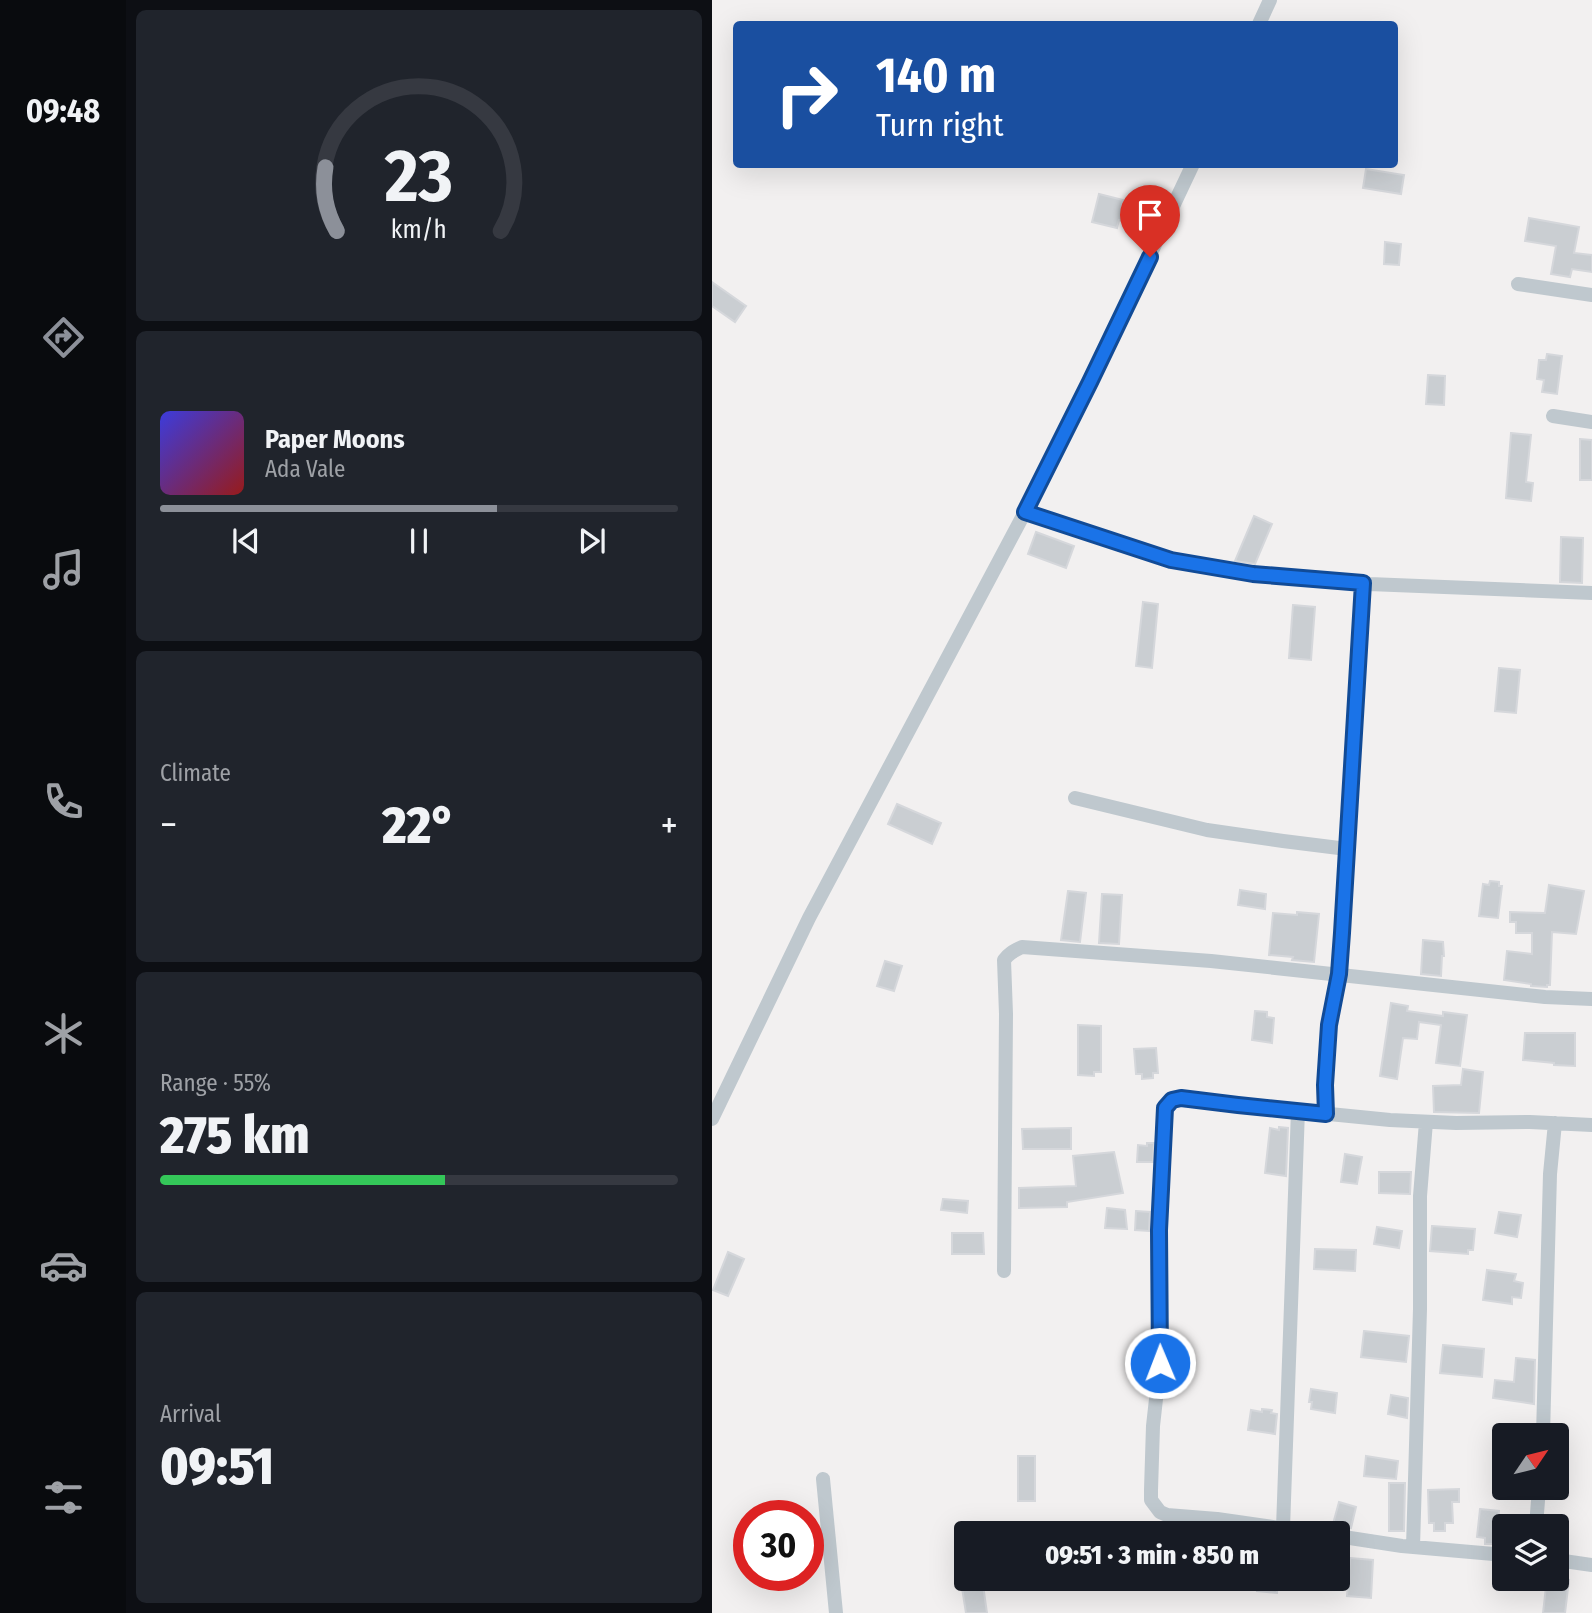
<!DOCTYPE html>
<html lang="en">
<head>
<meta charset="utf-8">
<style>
  :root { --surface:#171b24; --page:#20242c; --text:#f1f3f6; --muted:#9ea1a6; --line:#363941; --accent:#8c9099 }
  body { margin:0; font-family:"Fira Sans Condensed",sans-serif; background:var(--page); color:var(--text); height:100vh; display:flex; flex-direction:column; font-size:26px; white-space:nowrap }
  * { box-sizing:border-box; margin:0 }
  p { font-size:23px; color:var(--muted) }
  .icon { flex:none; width:38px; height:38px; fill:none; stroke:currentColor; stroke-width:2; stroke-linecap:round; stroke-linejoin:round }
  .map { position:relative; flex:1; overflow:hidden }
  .side { display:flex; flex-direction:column; gap:10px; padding:10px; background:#0d0f14; width:586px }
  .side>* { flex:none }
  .banner { position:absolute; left:21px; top:21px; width:665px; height:147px; border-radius:7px; box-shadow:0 7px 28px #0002; background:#1a4fa0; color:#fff; overflow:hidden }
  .needle { width:46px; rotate:55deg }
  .controls { position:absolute; left:780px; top:1423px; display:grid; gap:14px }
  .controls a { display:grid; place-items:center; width:77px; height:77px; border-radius:7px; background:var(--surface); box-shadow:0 7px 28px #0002; font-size:35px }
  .speed { position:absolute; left:21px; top:1500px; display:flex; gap:14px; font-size:35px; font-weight:700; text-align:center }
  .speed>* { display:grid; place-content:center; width:91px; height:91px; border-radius:50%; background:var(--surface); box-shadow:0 7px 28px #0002; line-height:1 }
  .speed .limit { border:10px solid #d22; background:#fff; color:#111 }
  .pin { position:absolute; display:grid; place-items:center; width:60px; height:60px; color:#fff; margin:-72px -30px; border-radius:50% 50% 50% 0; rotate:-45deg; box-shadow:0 0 7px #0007 }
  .pin .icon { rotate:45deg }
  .me { position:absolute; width:77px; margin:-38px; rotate:359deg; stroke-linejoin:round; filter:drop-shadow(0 0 5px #0008) }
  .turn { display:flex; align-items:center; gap:24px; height:147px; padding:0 28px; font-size:32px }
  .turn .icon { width:91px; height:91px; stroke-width:2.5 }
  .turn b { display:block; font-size:49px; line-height:60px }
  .big { font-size:52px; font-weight:800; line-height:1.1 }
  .side .card { flex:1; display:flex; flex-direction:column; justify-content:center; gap:10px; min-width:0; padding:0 24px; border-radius:10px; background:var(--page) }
  .side .dial { align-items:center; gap:0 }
  .dial svg { height:182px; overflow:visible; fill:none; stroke:var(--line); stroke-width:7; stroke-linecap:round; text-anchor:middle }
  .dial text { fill:var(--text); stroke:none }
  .song { display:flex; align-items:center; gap:21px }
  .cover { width:84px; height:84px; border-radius:10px; background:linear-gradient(135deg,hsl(240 70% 55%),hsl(0 70% 35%)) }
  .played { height:7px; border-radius:4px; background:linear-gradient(90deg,var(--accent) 65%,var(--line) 65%) }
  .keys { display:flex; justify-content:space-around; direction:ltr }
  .heat { display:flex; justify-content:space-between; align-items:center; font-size:38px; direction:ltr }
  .charge { height:10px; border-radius:5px; background:linear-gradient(90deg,#34c759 55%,var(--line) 0) }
  .trip { position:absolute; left:242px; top:1521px; width:396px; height:70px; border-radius:7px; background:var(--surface); box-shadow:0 7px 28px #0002; font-weight:800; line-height:70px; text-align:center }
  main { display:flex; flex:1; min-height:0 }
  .menu { display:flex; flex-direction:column; width:126px; justify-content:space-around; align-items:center; background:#090b0e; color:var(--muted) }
  .menu .icon { width:49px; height:49px }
  .menu .selected { color:var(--accent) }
  .menu b { font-size:32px; color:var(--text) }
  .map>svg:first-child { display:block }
</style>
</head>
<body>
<main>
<nav class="menu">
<b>09:48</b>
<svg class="icon selected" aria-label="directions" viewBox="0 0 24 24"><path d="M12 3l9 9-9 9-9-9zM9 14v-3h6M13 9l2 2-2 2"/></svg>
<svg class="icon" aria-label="music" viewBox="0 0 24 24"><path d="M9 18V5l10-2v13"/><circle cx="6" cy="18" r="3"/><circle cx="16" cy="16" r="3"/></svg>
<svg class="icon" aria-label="phone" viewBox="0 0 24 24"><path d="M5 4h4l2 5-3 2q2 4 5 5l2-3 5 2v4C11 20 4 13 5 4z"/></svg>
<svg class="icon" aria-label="climate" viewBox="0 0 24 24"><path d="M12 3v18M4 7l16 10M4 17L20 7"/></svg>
<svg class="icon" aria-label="car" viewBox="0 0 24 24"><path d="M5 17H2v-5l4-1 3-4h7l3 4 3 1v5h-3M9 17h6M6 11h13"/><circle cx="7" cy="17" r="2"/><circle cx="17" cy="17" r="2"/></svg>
<svg class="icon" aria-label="filters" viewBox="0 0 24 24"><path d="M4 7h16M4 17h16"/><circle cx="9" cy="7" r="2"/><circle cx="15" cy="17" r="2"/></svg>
</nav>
<section class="side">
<div class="card dial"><svg viewBox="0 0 100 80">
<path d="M14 69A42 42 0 1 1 86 69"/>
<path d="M14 69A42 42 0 0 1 9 41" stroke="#8c9099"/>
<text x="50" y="56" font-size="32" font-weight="700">23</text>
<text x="50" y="72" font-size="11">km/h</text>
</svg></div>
<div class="card">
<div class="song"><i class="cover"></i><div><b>Paper Moons</b><p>Ada Vale</p></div></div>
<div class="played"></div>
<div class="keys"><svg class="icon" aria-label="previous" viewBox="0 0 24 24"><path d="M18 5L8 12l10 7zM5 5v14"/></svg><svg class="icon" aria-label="pause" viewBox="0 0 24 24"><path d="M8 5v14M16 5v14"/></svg><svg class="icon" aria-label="next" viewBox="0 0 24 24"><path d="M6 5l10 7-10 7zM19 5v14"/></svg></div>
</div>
<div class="card"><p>Climate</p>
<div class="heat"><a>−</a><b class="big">22°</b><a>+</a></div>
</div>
<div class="card"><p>Range · 55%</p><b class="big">275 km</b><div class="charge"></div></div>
<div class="card"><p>Arrival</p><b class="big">09:51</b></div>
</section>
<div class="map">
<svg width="880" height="1613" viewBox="0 0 880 1613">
  <rect width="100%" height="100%" fill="#f2f0f0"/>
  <!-- building -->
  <path fill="#caced2" stroke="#d5d7db" stroke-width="2" d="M654 169 692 175 689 194 651 188Z
    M387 194 411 200 410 206 419 208 416 222 407 220 405 228 380 222Z
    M817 218 867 227 862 253 880 255V272L860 269 858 277 839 274 844 246 813 241Z
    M673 242 689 244 687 265 672 264Z
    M0 282 34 306 23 322 0 306Z
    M835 354 850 356 845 394 830 392 832 380 825 379 827 360H834Z
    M716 375 733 376 732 405 714 404Z
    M799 433 819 435 814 482 821 483 819 501 794 498Z
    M868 439 880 440V480H868Z
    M542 516 560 524 543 564 523 561Z
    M324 532 362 546 354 568 316 554Z
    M849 537 871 538 870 583 848 582Z
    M431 602 446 604 440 668 424 666Z
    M581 605 603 607 599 660 577 658Z
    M787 668 808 670 804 713 783 711Z
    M185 804 229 823 220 844 176 824Z
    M778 881 787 882V886H790L786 918 767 916 771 884 777 885Z
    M837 885 872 891 864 934 840 932 838 985H835V987L819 986V984L792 980 795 951 820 954V933H804V922H798V912L833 913Z
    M528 890 554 894 553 909 526 905Z
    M356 891 374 893 368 942 349 940Z
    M390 894 410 895 407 944 387 943Z
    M585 912 607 914 602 962 580 960 581 957 557 955 561 913 585 915Z
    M711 940 731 942 732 956H730L729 976 709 974Z
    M173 961 190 966 182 991 165 986Z
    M679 1003 696 1006 695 1011 731 1016V1012L755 1015 748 1066 724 1063 729 1025 707 1022 705 1039 691 1038 685 1079 668 1076Z
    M543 1011 555 1012V1017L562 1018 560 1043 540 1040Z
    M366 1025 389 1026V1072H382V1076L366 1075Z
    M813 1033H863V1066L842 1065V1063L811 1060Z
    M444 1048 446 1073H441V1078L430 1079V1074H424L422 1049Z
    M751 1069 771 1072 767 1113 722 1112 721 1086 749 1085Z
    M567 1127 576 1128 574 1176 553 1173 558 1128 567 1130Z
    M359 1128V1149H311L310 1129Z
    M435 1143H442L441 1162H425L426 1145 435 1146Z
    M402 1152 411 1193 355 1202V1207L307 1208V1188L364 1186 361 1156Z
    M633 1154 650 1157 645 1184 629 1182Z
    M667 1172H699L698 1194 667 1193Z
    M231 1199 256 1201 255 1213 229 1210Z
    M395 1208 413 1210 415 1229 393 1228Z
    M424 1211 438 1212 437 1231 423 1230Z
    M787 1212 809 1215 805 1237 783 1233Z
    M720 1226 763 1229 761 1250H756V1254L718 1251Z
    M665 1227 690 1231 687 1248 662 1244Z
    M240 1233H271L272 1254H240Z
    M603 1249 644 1250 643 1271 602 1269Z
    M16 1252 32 1259 16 1296 1 1290Z
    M775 1270 804 1274 802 1281 811 1283 809 1298 800 1297V1304L771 1300Z
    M652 1331 697 1336 694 1362 649 1357Z
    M731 1345 772 1349 770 1377 728 1373Z
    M804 1358 823 1360 822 1404 781 1398 783 1380 802 1382Z
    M599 1389 625 1393 623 1413 599 1409 600 1402H597Z
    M679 1395 696 1398 695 1418 676 1414Z
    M550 1409 560 1410 559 1413 565 1414 563 1434 536 1430 539 1410 550 1412Z
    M306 1456H323V1501H306Z
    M654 1456 686 1461 684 1479 652 1476Z
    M677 1483H693L692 1531H677Z
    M747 1489V1502H740L741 1523H733V1531H722V1523H717L716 1490Z
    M627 1502 644 1507 639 1528 621 1524Z
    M768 1509 787 1511 783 1544H773V1538L765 1537Z
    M638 1558 661 1560 659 1598 635 1596Z
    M546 1578H566L565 1593 545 1591Z
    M835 1578 857 1580 853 1613H831Z
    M271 1585 275 1613H254L250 1588Z"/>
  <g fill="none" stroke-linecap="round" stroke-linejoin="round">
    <!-- street -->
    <path stroke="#bfc8ce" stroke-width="14" d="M547 24 558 0
      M806 284 880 295
      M841 416 880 422
      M313 512 459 560 541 574 657 584 880 593
      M363 798 495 830 571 841 635 849
      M614 1114 613 1085 617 1025 627 974 630 933 651 583
      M0 1119 97 918 313 512 378 382 481 164
      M292 1271 294 1014 292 960C297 953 302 951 310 947L499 961 833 997 880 999
      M831 1435 838 1174 843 1123
      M111 1479 124 1613
      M824 1526 827 1488
      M571 1528 586 1110
      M602 1533 505 1519 455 1515 448 1512 439 1500V1490L441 1426 448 1363 447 1230 453 1108 460 1100 469 1098 526 1105 678 1120 744 1123 818 1122 880 1125
      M625 1536 690 1546 793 1555
      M701 1547 708 1309V1196L714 1122
      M845 1560 880 1565"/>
  </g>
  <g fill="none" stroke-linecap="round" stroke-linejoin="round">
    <defs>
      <path id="route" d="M438 257 378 382 313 512 459 560 541 574 651 583 630 933 627 974 617 1025 613 1085 614 1114 526 1105 469 1098 460 1100 453 1108 447 1230 448 1363"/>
    </defs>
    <!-- route casing -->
    <use href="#route" stroke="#114b97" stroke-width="18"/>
    <!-- route -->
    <use href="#route" stroke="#1a73e8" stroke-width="12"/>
  </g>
</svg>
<div class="controls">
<a><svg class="needle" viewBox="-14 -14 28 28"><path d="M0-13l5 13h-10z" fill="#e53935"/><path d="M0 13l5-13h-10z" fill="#9ea1a6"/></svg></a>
<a><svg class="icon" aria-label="layers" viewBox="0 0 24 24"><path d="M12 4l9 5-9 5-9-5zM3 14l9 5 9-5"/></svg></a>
</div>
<div class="speed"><div class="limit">30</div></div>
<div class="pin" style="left:438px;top:257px;background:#d93025"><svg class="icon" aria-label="arrive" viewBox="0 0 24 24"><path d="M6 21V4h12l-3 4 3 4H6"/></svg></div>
<svg class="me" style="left:448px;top:1363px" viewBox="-20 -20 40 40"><circle r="17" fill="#1a73e8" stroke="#fff" stroke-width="3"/><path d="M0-11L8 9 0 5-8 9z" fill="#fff"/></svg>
<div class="trip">09:51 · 3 min · 850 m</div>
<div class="banner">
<div class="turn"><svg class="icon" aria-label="right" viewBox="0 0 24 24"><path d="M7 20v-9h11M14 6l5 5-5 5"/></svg><div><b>140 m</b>Turn right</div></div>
</div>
</div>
</main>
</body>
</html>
